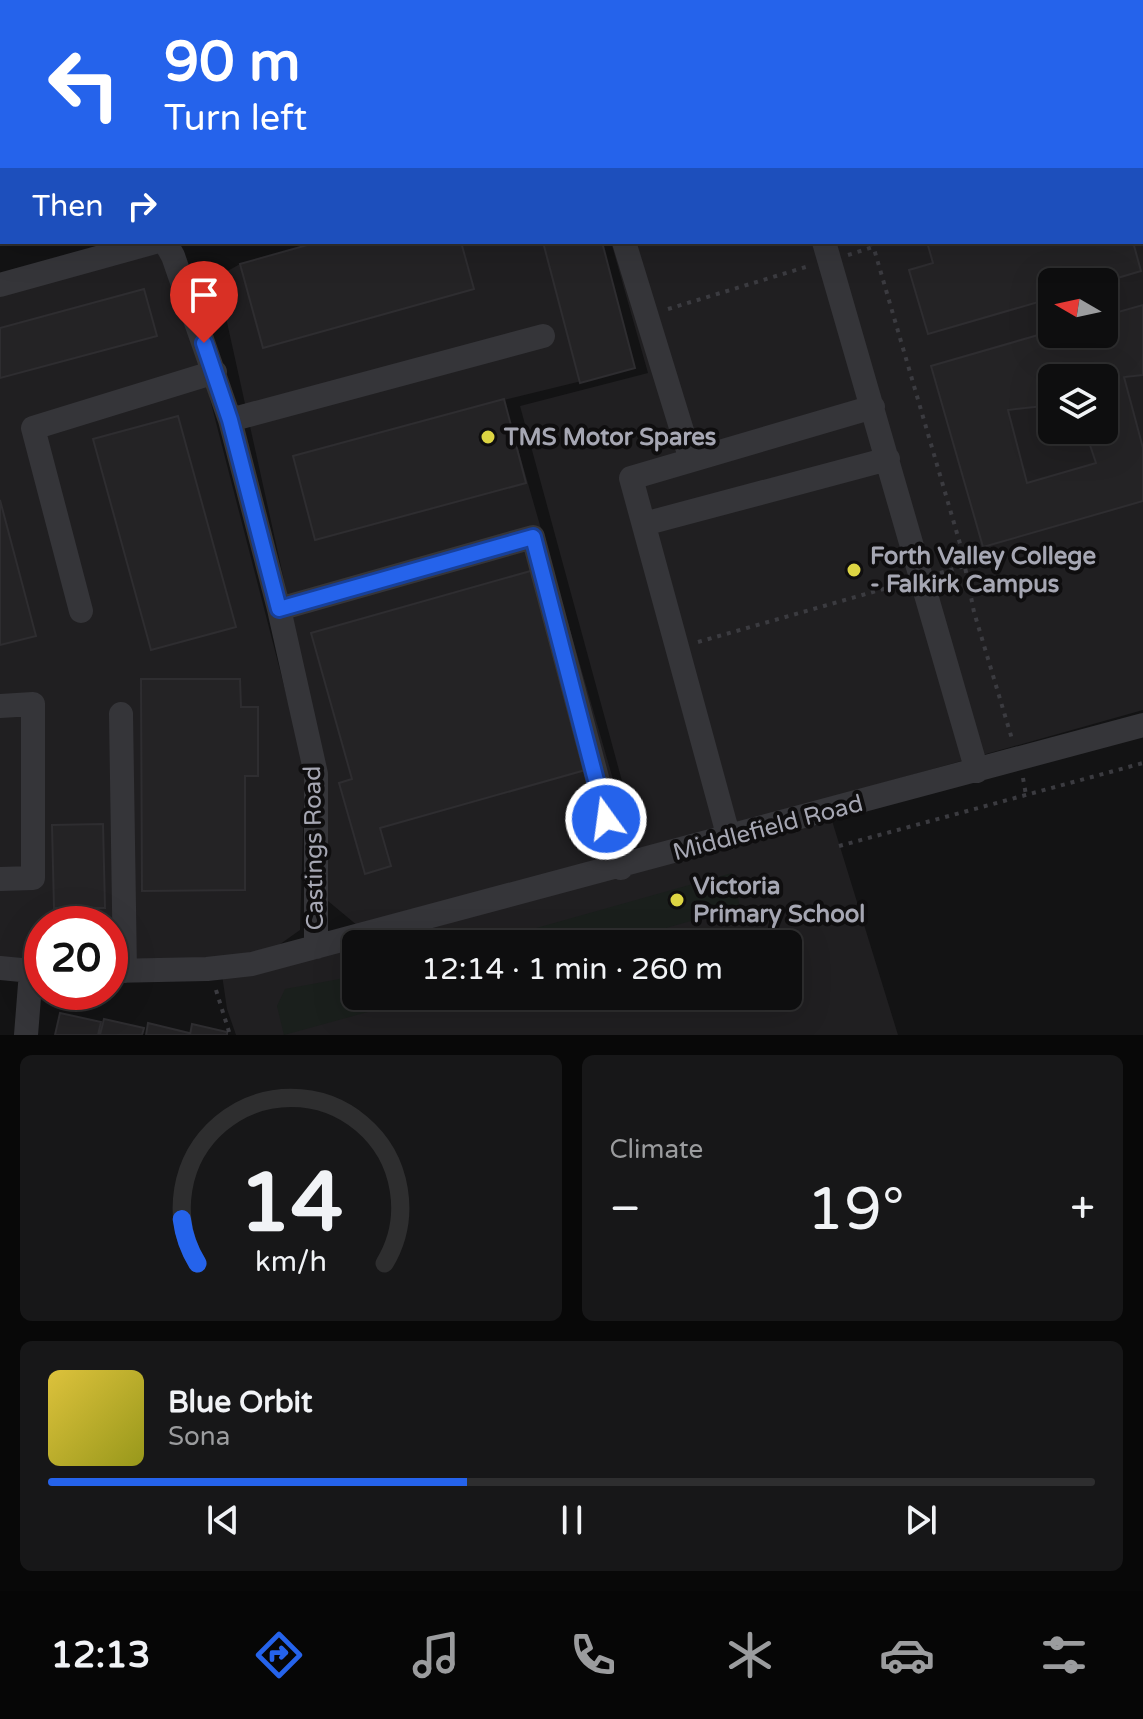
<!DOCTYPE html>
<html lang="en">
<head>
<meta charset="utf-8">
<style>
  :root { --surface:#0e0e0f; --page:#171718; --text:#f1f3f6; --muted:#9b9c9e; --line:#2e2e2f; --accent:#2563eb }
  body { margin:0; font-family:"Varela Round",sans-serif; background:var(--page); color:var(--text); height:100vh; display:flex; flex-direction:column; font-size:30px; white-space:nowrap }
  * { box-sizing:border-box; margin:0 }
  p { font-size:26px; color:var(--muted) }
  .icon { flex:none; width:44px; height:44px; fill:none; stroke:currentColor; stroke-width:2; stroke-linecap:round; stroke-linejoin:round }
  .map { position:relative; height:1035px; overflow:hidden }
  .details { display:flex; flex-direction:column; gap:20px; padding:20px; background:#080808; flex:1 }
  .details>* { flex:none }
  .banner { position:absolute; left:0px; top:0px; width:1144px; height:244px; box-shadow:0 8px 32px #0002,0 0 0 2px var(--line); background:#2563eb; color:#fff; overflow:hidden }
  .needle { width:52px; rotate:279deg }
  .fabs { position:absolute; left:1038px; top:268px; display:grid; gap:16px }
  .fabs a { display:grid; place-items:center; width:80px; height:80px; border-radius:12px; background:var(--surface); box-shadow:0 8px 32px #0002,0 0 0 2px var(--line); font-size:40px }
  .speed { position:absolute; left:24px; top:906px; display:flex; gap:16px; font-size:40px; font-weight:700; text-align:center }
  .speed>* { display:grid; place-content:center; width:104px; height:104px; border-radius:50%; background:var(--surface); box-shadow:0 8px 32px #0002,0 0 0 2px var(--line); line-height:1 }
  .speed .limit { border:12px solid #d22; background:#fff; color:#111 }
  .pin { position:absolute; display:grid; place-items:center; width:68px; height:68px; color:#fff; margin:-82px -34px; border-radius:50% 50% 50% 0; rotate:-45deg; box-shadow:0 0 8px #0007 }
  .pin .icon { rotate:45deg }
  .me { position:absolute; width:88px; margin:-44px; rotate:346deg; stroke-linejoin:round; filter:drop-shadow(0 0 6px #0008) }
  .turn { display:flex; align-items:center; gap:28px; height:168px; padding:0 32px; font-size:36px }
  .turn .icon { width:104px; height:104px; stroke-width:2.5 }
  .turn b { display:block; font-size:56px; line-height:68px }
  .then { display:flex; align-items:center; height:76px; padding:0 32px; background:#0003; gap:16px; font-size:30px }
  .big { font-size:60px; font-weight:600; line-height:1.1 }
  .details .widget { flex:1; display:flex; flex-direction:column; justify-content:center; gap:12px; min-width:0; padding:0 28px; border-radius:12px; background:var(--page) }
  .details .dial { align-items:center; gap:0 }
  .dial svg { height:208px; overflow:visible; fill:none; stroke:var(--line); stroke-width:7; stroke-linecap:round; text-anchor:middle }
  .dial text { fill:var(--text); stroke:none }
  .song { display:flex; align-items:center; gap:24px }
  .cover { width:96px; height:96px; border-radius:12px; background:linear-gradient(135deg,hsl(50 70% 55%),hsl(60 70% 35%)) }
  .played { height:8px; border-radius:4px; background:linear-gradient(90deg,var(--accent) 40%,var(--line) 40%) }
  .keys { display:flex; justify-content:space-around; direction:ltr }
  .heat { display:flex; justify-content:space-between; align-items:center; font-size:44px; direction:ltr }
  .details .tiles { flex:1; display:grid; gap:20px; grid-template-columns:1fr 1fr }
  .widget:last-child { grid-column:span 2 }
  .trip { position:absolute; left:342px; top:930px; width:460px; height:80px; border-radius:12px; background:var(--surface); box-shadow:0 8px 32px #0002,0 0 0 2px var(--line); font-weight:600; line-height:80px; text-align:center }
  .menu { display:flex; height:128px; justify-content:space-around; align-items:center; background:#060606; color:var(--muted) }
  .menu .icon { width:56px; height:56px }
  .menu .on { color:var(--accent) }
  .menu b { font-size:36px; color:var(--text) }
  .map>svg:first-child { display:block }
</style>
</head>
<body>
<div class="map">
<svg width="1143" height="1035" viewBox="0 0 1143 1035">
  <rect width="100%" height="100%" fill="#131314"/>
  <!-- built -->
  <path fill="#201f21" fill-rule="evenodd" d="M1143 11V710L641 851 520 406 648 373 611 242H1142ZM1052 282H1104V334H1052ZM1052 378H1104V430H1052Z
    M155 242 173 256 305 767 300 930 255 962 358 926 328 901 326 770 217 277 240 264 318 242H602L635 368 504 400 637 863 829 811 898 1035H236L227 1009 221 968 110 971V924H42V972L0 968V285ZM356 944H788V996H356Z"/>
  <!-- green -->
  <path fill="#1a1f1c" d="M732 873 740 907 610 944H480Z
    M356 976V996H426L284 1035 277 1006 285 989Z"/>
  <!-- building -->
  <path fill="#242325" stroke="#2e2d30" stroke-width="2" fill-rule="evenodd" d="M318 242H461L474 289 263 348 240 264Z
    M543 242H602L635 368 580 383Z
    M927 242H1133L1141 271 1104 282H1052V298L928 334 909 270 933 263Z
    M144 289 157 336 0 378V328Z
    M1143 305V375L1124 377 1143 448V501L983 547 931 366 1052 331V334H1104V316ZM1052 378H1104V430H1085L1096 463 1027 483 1008 410 1052 405Z
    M504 399 526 483 315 540 293 456Z
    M178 416 236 627 151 650 93 439Z
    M0 500 36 636 0 645Z
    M534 570 589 769 380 828 391 866 365 874 339 783 352 779 311 633Z
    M141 679H240L241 707H258V776H245V890L142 891Z
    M103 824 105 908H54L52 825Z
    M60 1013 101 1022 98 1035H55Z
    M104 1019 144 1028 142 1035H100Z
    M148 1023 189 1033 188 1035H146Z
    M192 1024 227 1032V1035H190Z"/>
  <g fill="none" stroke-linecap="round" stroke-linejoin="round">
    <!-- path -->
    <path stroke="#3b3b40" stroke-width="4" stroke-dasharray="4 6" stroke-linecap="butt" d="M872 242 961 547 974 612 1012 739
      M848 255 873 247
      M668 309 809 266
      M940 573 965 566
      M698 642 901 584
      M1023 778 1026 795
      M839 846 1143 763
      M216 990 230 1035"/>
    <!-- minor -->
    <path stroke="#353539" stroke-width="24" d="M1142 37H1143
      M1142 102 1143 105
      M165 242 173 256 230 420 279 609 316 774V947
      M624 242 691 460
      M824 242 977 771
      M0 285 155 242
      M230 420 543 336
      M644 524 888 459
      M279 609 533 537 621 868
      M81 611 33 428 215 372
      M0 706 33 704V878L0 879
      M121 714 125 971
      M729 838 631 478 873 407
      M0 968 42 972
      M110 971 207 969 252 964 1143 725
      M26 1035 31 972"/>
  </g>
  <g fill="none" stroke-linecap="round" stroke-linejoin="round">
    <defs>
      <path id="route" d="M204 343 230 420 279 609 533 537 606 819"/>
    </defs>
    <!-- route casing -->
    <use href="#route" stroke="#184099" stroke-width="20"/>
    <!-- route -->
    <use href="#route" stroke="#2563eb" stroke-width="14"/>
  </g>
  <!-- markers -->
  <g fill="#ddd543" stroke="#0f0e0f" stroke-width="3">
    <circle cx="488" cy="437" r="8"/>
    <circle cx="854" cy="570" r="8"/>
    <circle cx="677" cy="900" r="8"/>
  </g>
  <g text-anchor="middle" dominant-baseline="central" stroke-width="8" stroke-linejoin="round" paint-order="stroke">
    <!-- poi labels -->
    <g font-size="24" font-weight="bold" fill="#a6a7b3" stroke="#0f0e0f" text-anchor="start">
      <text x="504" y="437">TMS Motor Spares</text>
      <text x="870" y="556">Forth Valley College<tspan x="870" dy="28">- Falkirk Campus</tspan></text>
      <text x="693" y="886">Victoria<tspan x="693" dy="28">Primary School</tspan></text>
    </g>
    <!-- street labels -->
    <g font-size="24" fill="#a6a7b3" stroke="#0f0e0f">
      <text transform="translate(768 828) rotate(-15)">Middlefield Road</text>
      <text transform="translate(314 848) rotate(-91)">Castings Road</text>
    </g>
  </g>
</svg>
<div class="fabs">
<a><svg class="needle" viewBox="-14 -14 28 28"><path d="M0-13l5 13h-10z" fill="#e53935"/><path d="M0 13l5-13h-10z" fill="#9b9c9e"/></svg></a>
<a><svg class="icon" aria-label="layers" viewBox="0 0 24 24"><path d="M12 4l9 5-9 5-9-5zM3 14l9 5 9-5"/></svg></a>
</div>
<div class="speed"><div class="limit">20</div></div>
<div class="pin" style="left:204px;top:343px;background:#d93025"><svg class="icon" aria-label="arrive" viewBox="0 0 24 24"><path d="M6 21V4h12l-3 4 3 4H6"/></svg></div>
<svg class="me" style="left:606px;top:819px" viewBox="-20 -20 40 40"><circle r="17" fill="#2563eb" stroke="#fff" stroke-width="3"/><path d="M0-11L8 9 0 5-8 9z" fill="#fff"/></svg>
<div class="trip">12:14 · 1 min · 260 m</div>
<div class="banner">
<div class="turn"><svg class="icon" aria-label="left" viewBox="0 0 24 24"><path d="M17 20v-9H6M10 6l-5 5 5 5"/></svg><div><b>90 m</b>Turn left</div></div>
<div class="then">Then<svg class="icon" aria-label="right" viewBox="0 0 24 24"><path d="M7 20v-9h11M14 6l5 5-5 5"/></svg></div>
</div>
</div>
<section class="details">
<div class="tiles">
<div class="widget dial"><svg viewBox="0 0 100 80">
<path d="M14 69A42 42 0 1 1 86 69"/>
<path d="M14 69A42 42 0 0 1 8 52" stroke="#2563eb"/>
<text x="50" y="56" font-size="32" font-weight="700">14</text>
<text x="50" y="72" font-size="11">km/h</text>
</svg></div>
<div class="widget"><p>Climate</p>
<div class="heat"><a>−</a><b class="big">19°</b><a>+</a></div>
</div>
<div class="widget">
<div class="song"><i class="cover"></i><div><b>Blue Orbit</b><p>Sona</p></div></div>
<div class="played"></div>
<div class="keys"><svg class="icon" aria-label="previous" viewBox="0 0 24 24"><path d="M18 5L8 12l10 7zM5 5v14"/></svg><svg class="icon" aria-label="pause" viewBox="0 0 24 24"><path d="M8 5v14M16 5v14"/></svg><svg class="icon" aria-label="next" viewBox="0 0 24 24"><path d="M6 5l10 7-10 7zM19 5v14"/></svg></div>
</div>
</div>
</section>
<nav class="menu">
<b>12:13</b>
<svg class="icon on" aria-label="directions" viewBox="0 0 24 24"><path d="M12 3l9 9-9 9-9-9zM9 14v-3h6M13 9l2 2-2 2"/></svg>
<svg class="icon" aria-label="music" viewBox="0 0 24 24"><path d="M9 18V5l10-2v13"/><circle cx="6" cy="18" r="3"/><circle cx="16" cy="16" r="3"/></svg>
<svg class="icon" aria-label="phone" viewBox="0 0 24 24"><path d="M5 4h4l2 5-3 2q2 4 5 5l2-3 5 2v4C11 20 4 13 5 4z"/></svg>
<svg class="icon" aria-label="climate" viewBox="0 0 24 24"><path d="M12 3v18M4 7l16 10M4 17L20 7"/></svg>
<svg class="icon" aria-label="car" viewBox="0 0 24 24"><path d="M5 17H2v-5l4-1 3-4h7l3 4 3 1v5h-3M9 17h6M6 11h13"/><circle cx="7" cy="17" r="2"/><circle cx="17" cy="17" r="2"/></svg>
<svg class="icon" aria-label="filters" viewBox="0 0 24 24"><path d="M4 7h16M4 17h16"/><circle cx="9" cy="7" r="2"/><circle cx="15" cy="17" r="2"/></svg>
</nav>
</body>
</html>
